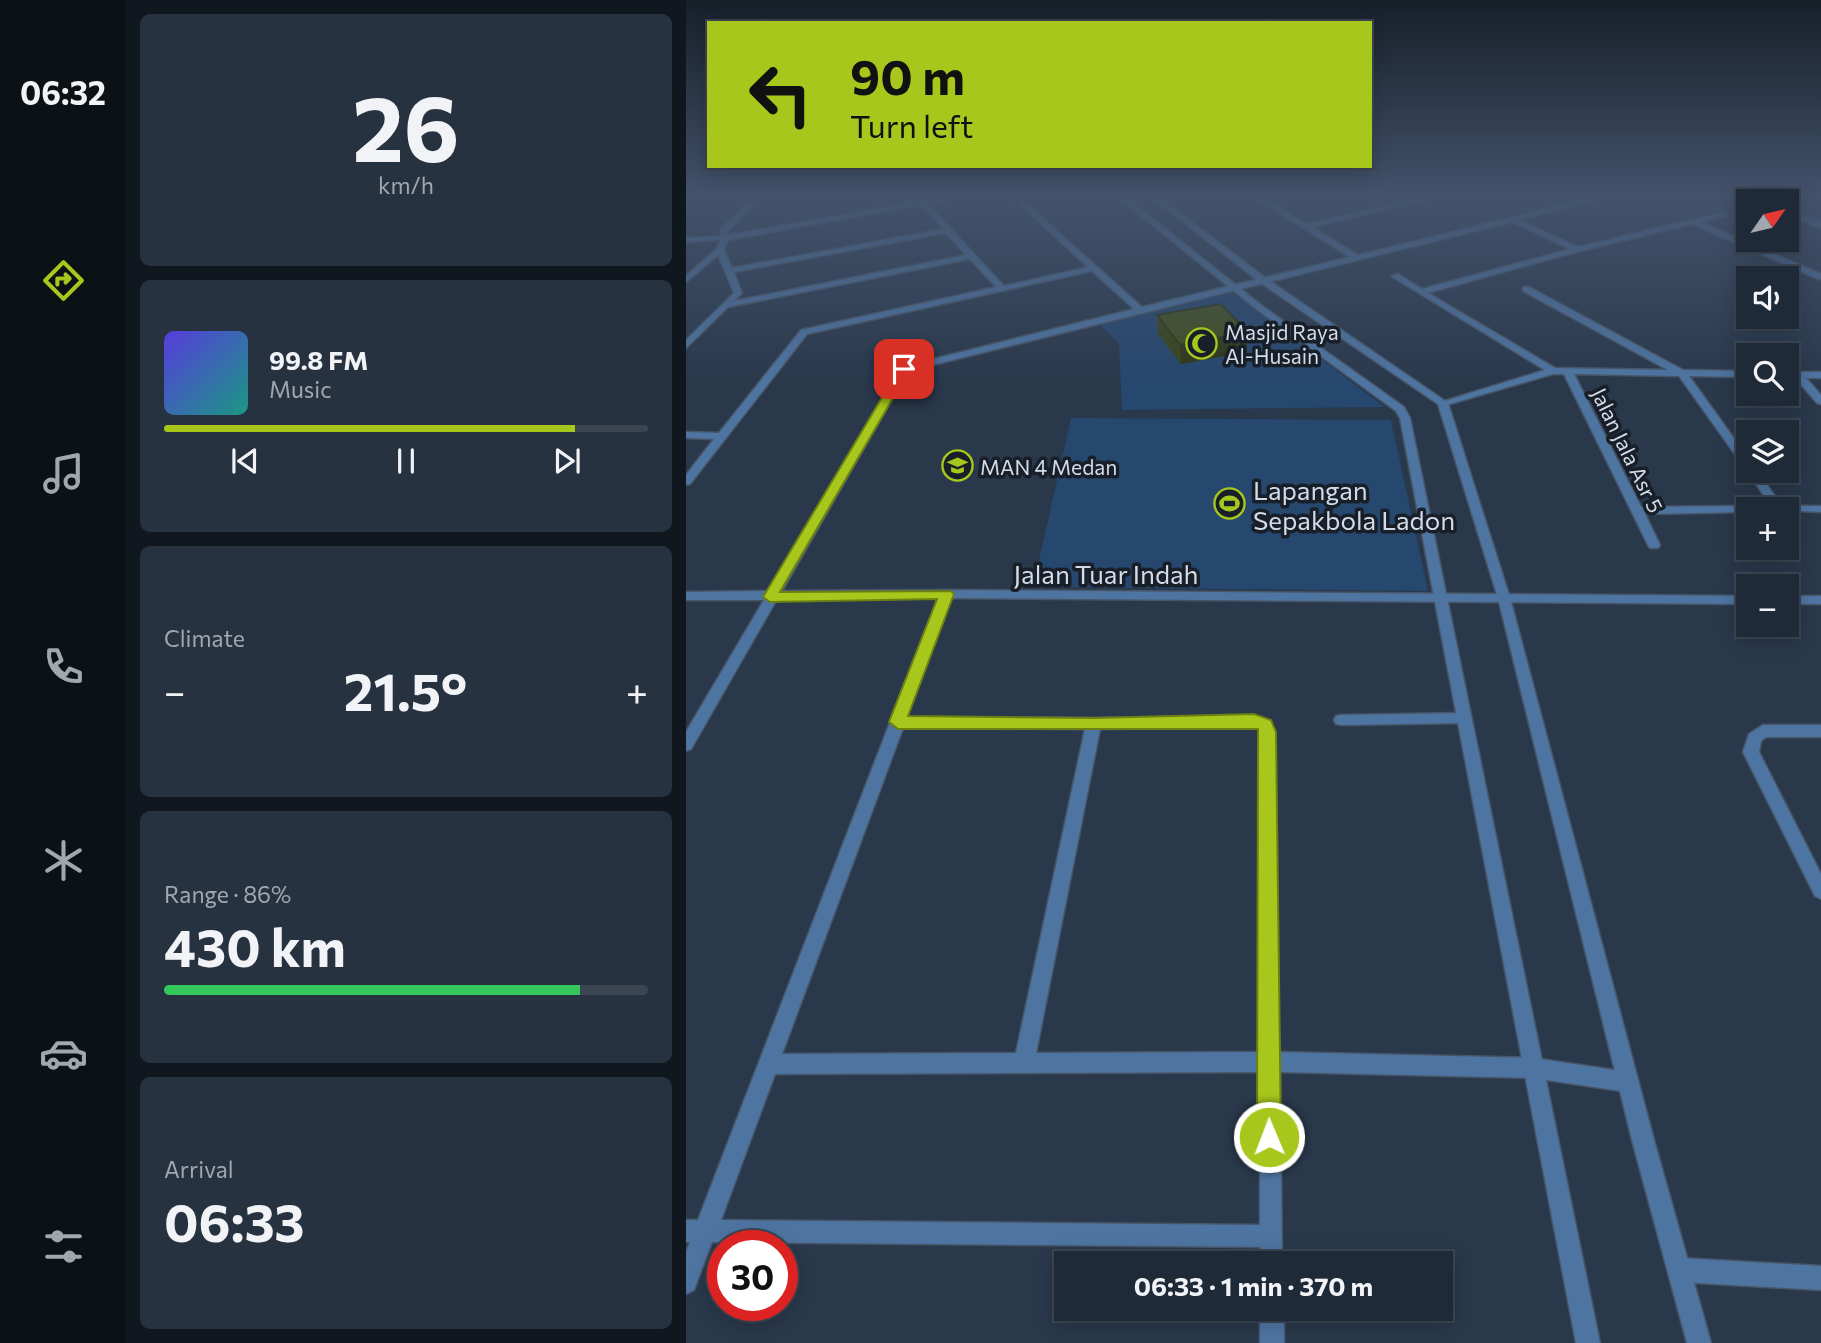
<!DOCTYPE html>
<html lang="en">
<head>
<meta charset="utf-8">
<style>
  :root { --surface:#1f2a38; --page:#273240; --text:#f1f3f6; --muted:#a1a7ae; --line:#3c4653; --accent:#a8c71c }
  body { margin:0; font-family:Commissioner,sans-serif; background:var(--page); color:var(--text); height:100vh; display:flex; flex-direction:column; font-size:26px; white-space:nowrap }
  * { box-sizing:border-box; margin:0 }
  p { font-size:23px; color:var(--muted) }
  .icon { flex:none; width:38px; height:38px; fill:none; stroke:currentColor; stroke-width:2; stroke-linecap:round; stroke-linejoin:round }
  .map { position:relative; flex:1; overflow:hidden }
  .side { display:flex; flex-direction:column; gap:14px; padding:14px; background:#11171f; width:560px }
  .side>* { flex:none }
  .guide { position:absolute; left:21px; top:21px; width:665px; height:147px; border-radius:0px; box-shadow:0 4px 18px #0003,0 0 0 2px var(--line); background:#a8c71c; color:#111; overflow:hidden }
  .needle { width:46px; rotate:56deg }
  .controls { position:absolute; left:1050px; top:189px; display:grid; gap:14px }
  .controls a { display:grid; place-items:center; width:63px; height:63px; border-radius:0px; background:var(--surface); box-shadow:0 4px 18px #0003,0 0 0 2px var(--line); font-size:35px }
  .speed { position:absolute; left:21px; top:1230px; display:flex; gap:14px; font-size:35px; font-weight:700; text-align:center }
  .speed>* { display:grid; place-content:center; width:91px; height:91px; border-radius:50%; background:var(--surface); box-shadow:0 4px 18px #0003,0 0 0 2px var(--line); line-height:1 }
  .speed .limit { border:10px solid #d22; background:#fff; color:#111 }
  .pin { position:absolute; display:grid; place-items:center; width:60px; height:60px; color:#fff; margin:-30px; border-radius:14px; box-shadow:0 4px 10px #0006 }
  .me { position:absolute; width:77px; margin:-38px; rotate:359deg; stroke-linejoin:round; filter:drop-shadow(0 0 5px #0008) }
  .turn { display:flex; align-items:center; gap:24px; height:147px; padding:0 28px; font-size:32px }
  .turn .icon { width:91px; height:91px; stroke-width:2.5 }
  .turn b { display:block; font-size:49px; line-height:60px }
  .big { font-size:52px; font-weight:700; line-height:1.1 }
  .side .widget { flex:1; display:flex; flex-direction:column; justify-content:center; gap:10px; min-width:0; padding:0 24px; border-radius:10px; background:var(--page) }
  .side .dial { align-items:center; gap:0 }
  .dial b { font-size:91px; line-height:1 }
  .song { display:flex; align-items:center; gap:21px }
  .cover { width:84px; height:84px; border-radius:10px; background:linear-gradient(135deg,hsl(250 70% 55%),hsl(170 70% 35%)) }
  .played { height:7px; border-radius:4px; background:linear-gradient(90deg,var(--accent) 85%,var(--line) 85%) }
  .keys { display:flex; justify-content:space-around; direction:ltr }
  .heat { display:flex; justify-content:space-between; align-items:center; font-size:38px; direction:ltr }
  .charge { height:10px; border-radius:5px; background:linear-gradient(90deg,#34c759 86%,var(--line) 0) }
  .trip { position:absolute; left:368px; top:1251px; width:399px; height:70px; border-radius:0px; background:var(--surface); box-shadow:0 4px 18px #0003,0 0 0 2px var(--line); font-weight:700; line-height:70px; text-align:center }
  main { display:flex; flex:1; min-height:0 }
  .tabs { display:flex; flex-direction:column; width:126px; justify-content:space-around; align-items:center; background:#0c1116; color:var(--muted) }
  .tabs .icon { width:49px; height:49px }
  .tabs .on { color:var(--accent) }
  .tabs b { font-size:32px; color:var(--text) }
  .map>svg:first-child { display:block }
</style>
</head>
<body>
<main>
<nav class="tabs">
<b>06:32</b>
<svg class="icon on" aria-label="directions" viewBox="0 0 24 24"><path d="M12 3l9 9-9 9-9-9zM9 14v-3h6M13 9l2 2-2 2"/></svg>
<svg class="icon" aria-label="music" viewBox="0 0 24 24"><path d="M9 18V5l10-2v13"/><circle cx="6" cy="18" r="3"/><circle cx="16" cy="16" r="3"/></svg>
<svg class="icon" aria-label="phone" viewBox="0 0 24 24"><path d="M5 4h4l2 5-3 2q2 4 5 5l2-3 5 2v4C11 20 4 13 5 4z"/></svg>
<svg class="icon" aria-label="climate" viewBox="0 0 24 24"><path d="M12 3v18M4 7l16 10M4 17L20 7"/></svg>
<svg class="icon" aria-label="car" viewBox="0 0 24 24"><path d="M5 17H2v-5l4-1 3-4h7l3 4 3 1v5h-3M9 17h6M6 11h13"/><circle cx="7" cy="17" r="2"/><circle cx="17" cy="17" r="2"/></svg>
<svg class="icon" aria-label="filters" viewBox="0 0 24 24"><path d="M4 7h16M4 17h16"/><circle cx="9" cy="7" r="2"/><circle cx="15" cy="17" r="2"/></svg>
</nav>
<section class="side">
<div class="widget dial"><b>26</b><p>km/h</p></div>
<div class="widget">
<div class="song"><i class="cover"></i><div><b>99.8 FM</b><p>Music</p></div></div>
<div class="played"></div>
<div class="keys"><svg class="icon" aria-label="previous" viewBox="0 0 24 24"><path d="M18 5L8 12l10 7zM5 5v14"/></svg><svg class="icon" aria-label="pause" viewBox="0 0 24 24"><path d="M8 5v14M16 5v14"/></svg><svg class="icon" aria-label="next" viewBox="0 0 24 24"><path d="M6 5l10 7-10 7zM19 5v14"/></svg></div>
</div>
<div class="widget"><p>Climate</p>
<div class="heat"><a>−</a><b class="big">21.5°</b><a>+</a></div>
</div>
<div class="widget"><p>Range · 86%</p><b class="big">430 km</b><div class="charge"></div></div>
<div class="widget"><p>Arrival</p><b class="big">06:33</b></div>
</section>
<div class="map">
<svg width="1135" height="1343" viewBox="0 0 1135 1343">
  <rect width="100%" height="100%" fill="#29384b"/>
  <!-- green -->
  <path fill="#26476e" d="M546 292 699 407 436 410 433 344 412 322Z
    M385 418 705 420 742 591 347 587Z"/>
  <g fill="none" stroke-linecap="round" stroke-linejoin="round">
    <!-- stream -->
    <path stroke="#1c5b9d" stroke-width="5" d="M1069 197 1079 201
      M1101 209 1135 222"/>
    <defs>
      <path id="minor" d="M68 197H75L41 232 42 235 233 201 232 197H239V200L271 197 242 204 318 286 402 267 326 197H333L456 307 664 257 567 197H576L620 224 738 197H752L626 227 672 255 908 197H921L833 220 892 247 1038 212 1041 216 1014 222 1135 274V279H1132L1006 224 879 255 742 293 869 368 982 370 837 291V287H843L997 370 1062 371V377L1003 376 1062 458V468L1058 467 993 376 888 374 955 507 1062 506 1068 509H1062V512L959 514 974 545 972 548H964L962 545 878 374H867L757 406 752 403 859 370 705 276 712 274 736 289 884 249 826 222 222 371 96 591 260 590 1062 596V604L265 598 221 717 408 718 568 716 584 721 588 732 593 1052 847 1058 942 1072 949 1075 952 1082 949 1089 942 1092 847 1078 594 1072 596 1264H574V1247L26 1242 8 1290 0 1294V1252L4 1242H0V1220H12L252 598 91 599 5 749 0 751V732L78 600H0V592L83 591 215 367 448 309 406 271 121 334 4 484 0 485V475L28 439 0 438V432L33 433 115 330 310 287 284 259 42 307 0 348V340L48 293 32 255 0 282V276L31 248 34 240 0 242V238L35 236 34 230ZM235 205 257 229 46 268 38 249 42 240ZM260 233 280 255 48 301 56 293 48 272ZM567 727 573 728 574 732V1052L350 1053 414 729ZM217 728 399 729 330 1053 96 1054ZM574 1072V1225L35 1220 89 1074Z
        M1056 197H1066L1072 201H1064Z
        M1101 211 1135 223V228L1101 215Z
        M1101 372H1135V378H1120L1135 395V404L1131 403 1109 378H1101Z
        M1062 469V471H1071L1096 506H1135V512L1069 509 1075 506H1085L1061 471Z
        M1101 596H1135V604H1101Z
        M778 713 783 714 785 718 783 722 778 723 655 725 650 724 648 720 650 716 655 715Z
        M1077 725H1135V737H1080L1075 741 1073 752 1135 874V899L1129 896 1057 752 1063 734Z
        M994 1258 1135 1266V1290L994 1282 986 1278 982 1270 986 1262Z
        M574 1309H598V1343H574Z"/>
      <path id="tertiary" d="M432 197H440L575 305 718 407 724 418 914 1343H890L714 418 710 411 569 308Z
        M465 197H473L581 279 762 403 824 598 968 1140 1025 1343H1001L946 1140 812 598 752 404 575 283Z"/>
    </defs>
    <!-- minor casing -->
    <use href="#minor" stroke="#475567" stroke-width="3"/>
    <!-- tertiary casing -->
    <use href="#tertiary" stroke="#475567" stroke-width="3"/>
    <!-- minor -->
    <use href="#minor" fill="#4e75a2" fill-rule="evenodd"/>
    <!-- tertiary -->
    <use href="#tertiary" fill="#4e75a2" fill-rule="evenodd"/>
  </g>
  <!-- wall -->
  <path fill="#3a4418" d="M471 315 561 332V352L495 364 472 334Z"/>
  <!-- shaded-wall -->
  <path fill="#303714" d="M561 332V352L495 364 494 345Z"/>
  <!-- building -->
  <path fill="#444f1c" stroke="#303714" stroke-width="2" d="M535 304 561 332 494 345 471 315Z"/>
  <!-- sky -->
  <linearGradient id="sky" x2="0" y2="1"><stop stop-color="#171f29"/><stop offset="0.51" stop-color="#43536c"/><stop offset="1" stop-color="#43536c" stop-opacity="0"/></linearGradient>
  <rect width="1135" height="385" fill="url(#sky)"/>
  <!-- route -->
  <path fill="#a8c71c" stroke="#6d8112" stroke-width="2" d="M218 366 224 369 94 592 265 591 268 594 222 716 408 718 568 714 585 720 590 732 595 1137 592 1145 583 1149 575 1145 571 1137 572 729H212L203 722 251 599 84 602 77 597 213 369Z"/>
  <!-- icons -->
  <defs>
    <symbol id="mosque-ring" viewBox="-11 -11 22 22"><circle r="9.5" fill="#181f28" stroke="#a8c71c" stroke-width="1.5"/><path d="M3.5-4.9A6 6 0 1 0 3.5 4.9A5 5 0 1 1 3.5-4.9Z" fill="#a8c71c"/></symbol>
    <symbol id="school-ring" viewBox="-11 -11 22 22"><circle r="9.5" fill="#181f28" stroke="#a8c71c" stroke-width="1.5"/><path d="M0-5L7-2L0 1L-7-2ZM-4 1L0 2.5L4 1V4Q0 6-4 4Z" fill="#a8c71c"/></symbol>
    <symbol id="stadium-ring" viewBox="-11 -11 22 22"><circle r="9.5" fill="#181f28" stroke="#a8c71c" stroke-width="1.5"/><path d="M0-5a6.5 5 0 1 0 0 10a6.5 5 0 1 0 0-10ZM-3.5-1.8h7v3.6h-7Z" fill="#a8c71c"/></symbol>
  </defs>
  <g fill-rule="evenodd">
    <use href="#mosque-ring" x="498" y="326" width="35" height="35"/>
    <use href="#school-ring" x="254" y="448" width="35" height="35"/>
    <use href="#stadium-ring" x="526" y="486" width="35" height="35"/>
  </g>
  <g text-anchor="middle" dominant-baseline="central" stroke-width="7" stroke-linejoin="round" paint-order="stroke">
    <!-- far-poi labels -->
    <g font-size="21" fill="#d2dbe7" stroke="#181f28" text-anchor="start">
      <text x="539" y="331">Masjid Raya<tspan x="539" dy="24">Al-Husain</tspan></text>
      <text x="294" y="466">MAN 4 Medan</text>
    </g>
    <!-- far-street labels -->
    <g font-size="21" fill="#d2dbe7" stroke="#181f28">
      <text transform="translate(942 450) rotate(64)">Jalan Jala Asr 5</text>
    </g>
    <!-- poi labels -->
    <g font-size="26" fill="#d2dbe7" stroke="#181f28" text-anchor="start">
      <text x="567" y="489">Lapangan<tspan x="567" dy="30">Sepakbola Ladon</tspan></text>
    </g>
    <!-- street labels -->
    <g font-size="26" fill="#d2dbe7" stroke="#181f28">
      <text x="420" y="573">Jalan Tuar Indah</text>
    </g>
  </g>
</svg>
<div class="controls">
<a><svg class="needle" viewBox="-14 -14 28 28"><path d="M0-13l5 13h-10z" fill="#e53935"/><path d="M0 13l5-13h-10z" fill="#a1a7ae"/></svg></a>
<a><svg class="icon" aria-label="sound" viewBox="0 0 24 24"><path d="M4 9h4l5-4v14l-5-4H4zM17 9q2 3 0 6"/></svg></a>
<a><svg class="icon" aria-label="search" viewBox="0 0 24 24"><circle cx="10" cy="10" r="6"/><path d="M15 15l6 6"/></svg></a>
<a><svg class="icon" aria-label="layers" viewBox="0 0 24 24"><path d="M12 4l9 5-9 5-9-5zM3 14l9 5 9-5"/></svg></a>
<a>+</a>
<a>−</a>
</div>
<div class="speed"><div class="limit">30</div></div>
<div class="pin" style="left:218px;top:369px;background:#d93025"><svg class="icon" aria-label="arrive" viewBox="0 0 24 24"><path d="M6 21V4h12l-3 4 3 4H6"/></svg></div>
<svg class="me" style="left:583px;top:1137px" viewBox="-20 -20 40 40"><circle r="17" fill="#a8c71c" stroke="#fff" stroke-width="3"/><path d="M0-11L8 9 0 5-8 9z" fill="#fff"/></svg>
<div class="trip">06:33 · 1 min · 370 m</div>
<div class="guide">
<div class="turn"><svg class="icon" aria-label="left" viewBox="0 0 24 24"><path d="M17 20v-9H6M10 6l-5 5 5 5"/></svg><div><b>90 m</b>Turn left</div></div>
</div>
</div>
</main>
</body>
</html>
